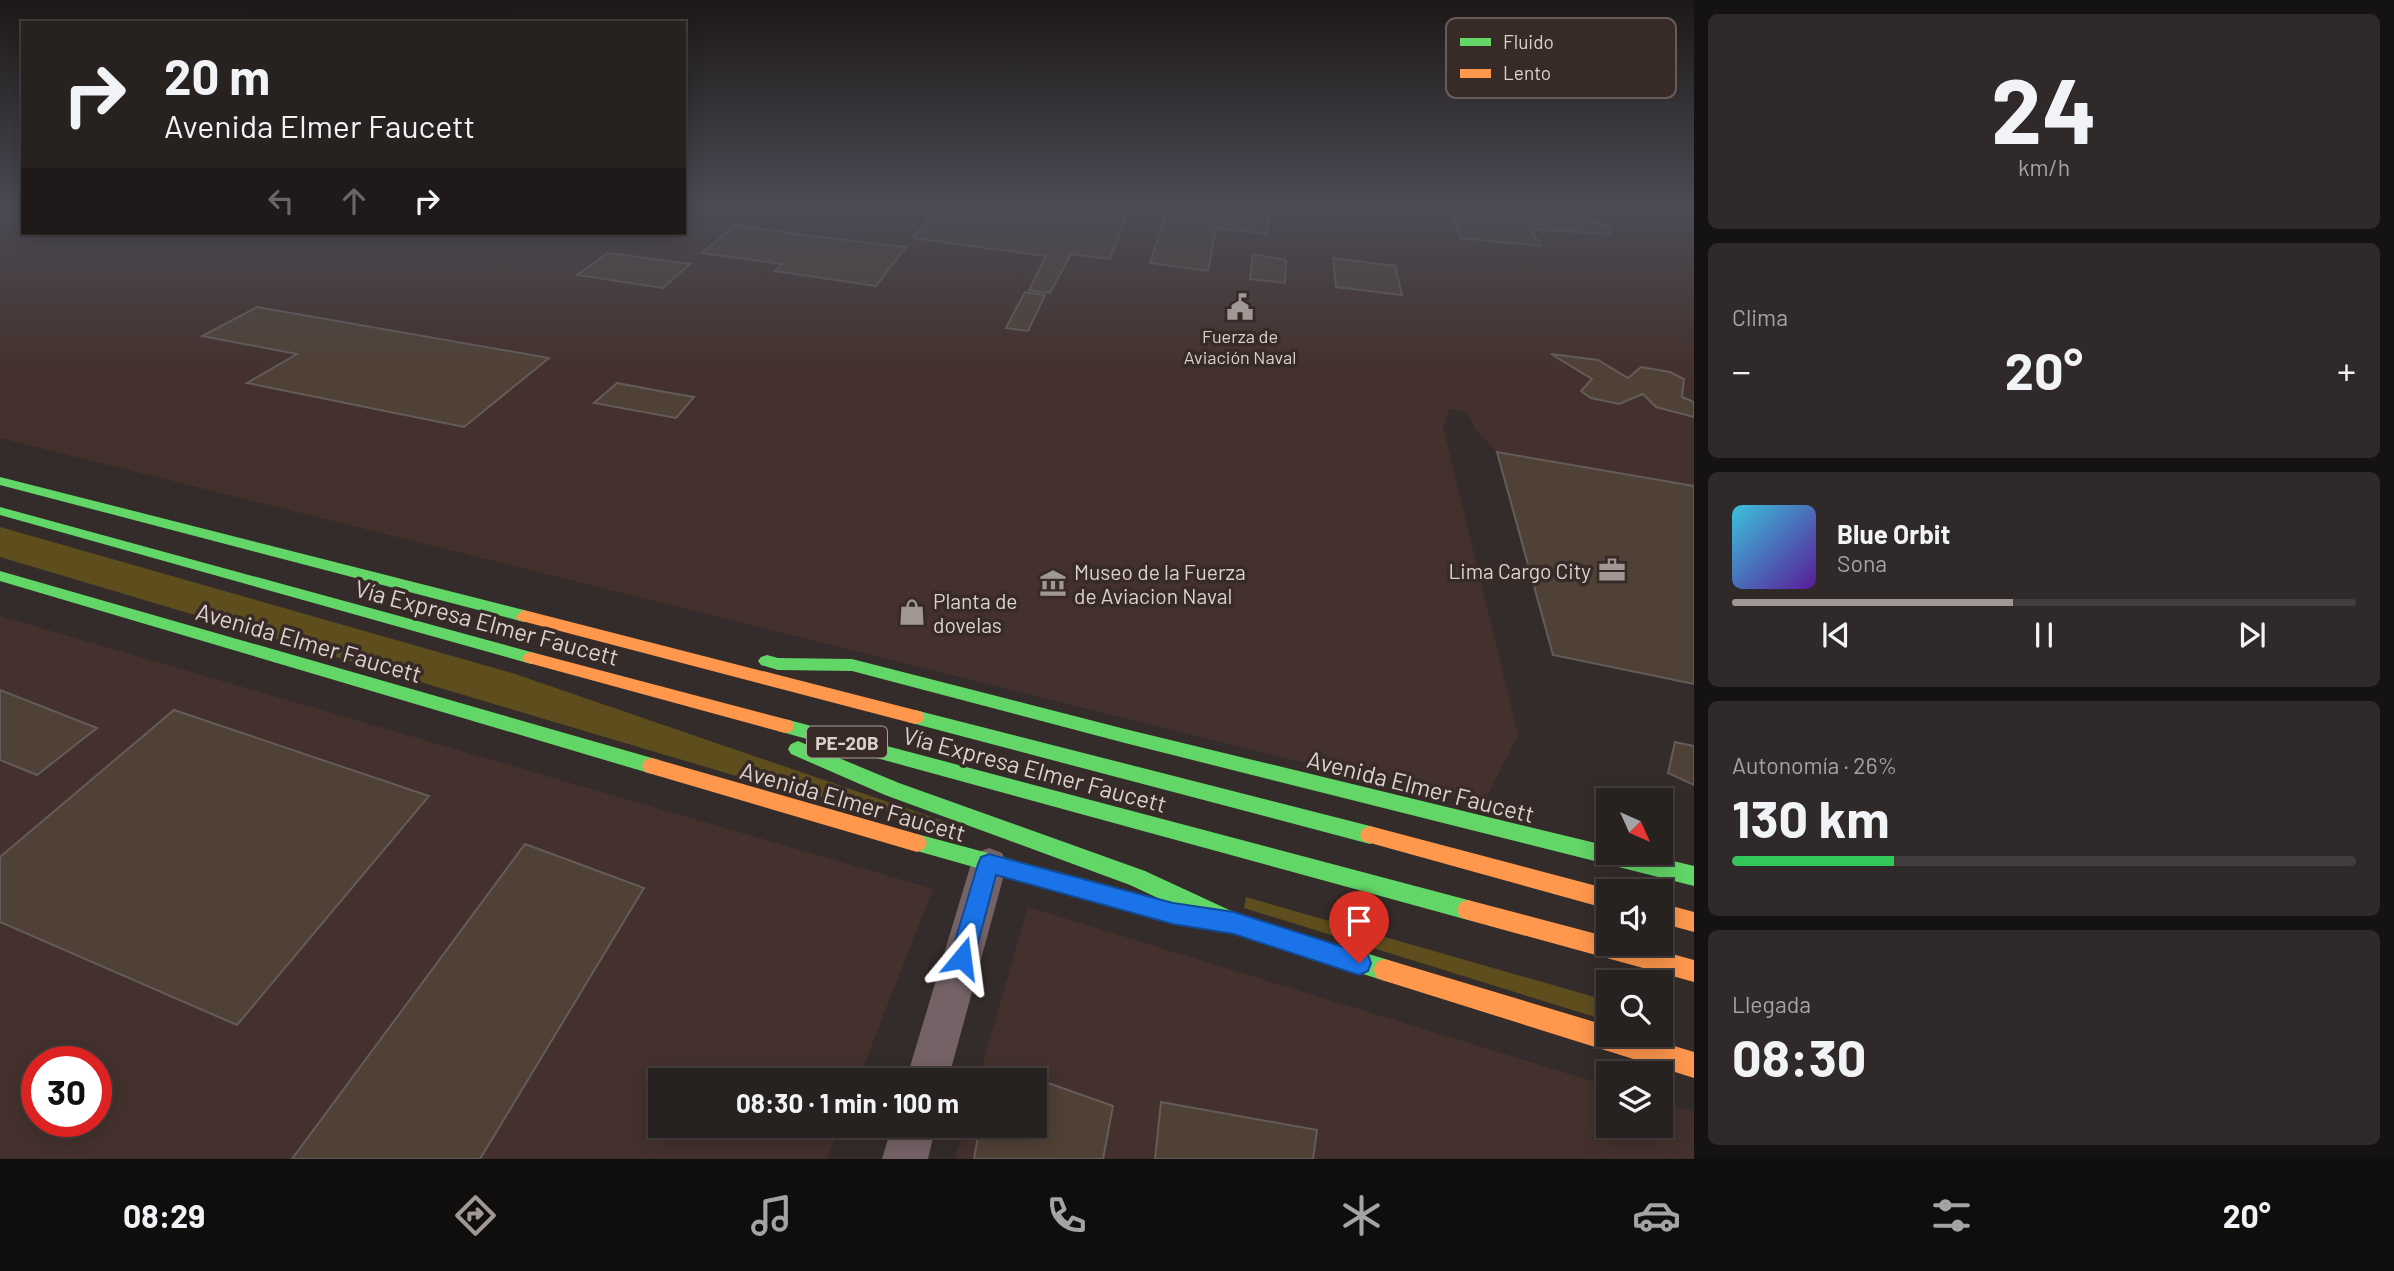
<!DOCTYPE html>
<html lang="es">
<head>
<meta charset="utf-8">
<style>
  :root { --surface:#272120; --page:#2f2929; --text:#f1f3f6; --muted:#a4a3a5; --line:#433e3e; --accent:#a19896 }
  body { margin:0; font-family:Barlow,sans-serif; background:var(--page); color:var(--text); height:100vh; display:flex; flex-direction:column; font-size:26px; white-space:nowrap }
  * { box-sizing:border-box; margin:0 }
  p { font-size:23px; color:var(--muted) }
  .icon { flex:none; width:38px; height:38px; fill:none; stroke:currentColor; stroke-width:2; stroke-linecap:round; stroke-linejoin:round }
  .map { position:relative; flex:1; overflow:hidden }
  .sheet { display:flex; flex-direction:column; gap:14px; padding:14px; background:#151212; width:700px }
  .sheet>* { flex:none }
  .banner { position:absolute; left:21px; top:21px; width:665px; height:214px; border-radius:0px; box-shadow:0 4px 18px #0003,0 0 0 2px var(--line); background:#272120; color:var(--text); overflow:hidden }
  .needle { width:46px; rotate:135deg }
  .tools { position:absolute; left:1596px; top:788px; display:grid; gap:14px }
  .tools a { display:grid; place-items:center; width:77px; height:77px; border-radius:0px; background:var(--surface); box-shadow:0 4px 18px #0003,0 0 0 2px var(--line); font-size:35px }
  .speed { position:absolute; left:21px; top:1046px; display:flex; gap:14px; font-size:35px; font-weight:700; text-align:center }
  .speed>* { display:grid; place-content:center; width:91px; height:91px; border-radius:50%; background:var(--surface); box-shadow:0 4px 18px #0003,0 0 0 2px var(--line); line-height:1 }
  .speed .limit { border:10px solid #d22; background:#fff; color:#111 }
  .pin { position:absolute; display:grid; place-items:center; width:60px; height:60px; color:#fff; margin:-72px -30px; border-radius:50% 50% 50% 0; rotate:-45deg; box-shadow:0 0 7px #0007 }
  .pin .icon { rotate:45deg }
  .me { position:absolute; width:77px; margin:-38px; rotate:16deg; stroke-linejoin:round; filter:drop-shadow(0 0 5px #0008) }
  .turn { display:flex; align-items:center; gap:24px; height:147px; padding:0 28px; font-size:32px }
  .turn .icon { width:91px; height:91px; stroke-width:2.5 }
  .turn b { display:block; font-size:49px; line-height:60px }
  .lanes { display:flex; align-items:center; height:66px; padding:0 28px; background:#0003; justify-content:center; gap:35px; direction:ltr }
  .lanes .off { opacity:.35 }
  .big { font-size:52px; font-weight:700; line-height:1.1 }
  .sheet .card { flex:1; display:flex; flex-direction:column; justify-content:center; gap:10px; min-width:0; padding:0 24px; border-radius:10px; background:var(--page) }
  .sheet .dial { align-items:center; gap:0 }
  .dial b { font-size:91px; line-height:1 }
  .song { display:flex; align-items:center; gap:21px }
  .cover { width:84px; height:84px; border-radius:10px; background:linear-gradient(135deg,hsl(190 70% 55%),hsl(270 70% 35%)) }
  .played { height:7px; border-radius:4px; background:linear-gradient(90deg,var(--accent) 45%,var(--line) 45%) }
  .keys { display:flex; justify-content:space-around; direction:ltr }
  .heat { display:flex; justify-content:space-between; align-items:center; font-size:38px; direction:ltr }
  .charge { height:10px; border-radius:5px; background:linear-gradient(90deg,#34c759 26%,var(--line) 0) }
  .trip { position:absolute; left:648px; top:1068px; width:399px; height:70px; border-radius:0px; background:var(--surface); box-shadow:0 4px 18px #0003,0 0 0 2px var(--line); font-weight:700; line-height:70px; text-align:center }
  .dock { display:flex; height:112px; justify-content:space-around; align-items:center; background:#100d0d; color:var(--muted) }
  .dock .icon { width:49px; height:49px }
  .dock .active { color:var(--accent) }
  .dock b { font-size:32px; color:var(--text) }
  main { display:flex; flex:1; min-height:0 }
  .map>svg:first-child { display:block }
</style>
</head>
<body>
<main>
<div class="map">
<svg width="1694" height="1159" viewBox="0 0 1694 1159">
  <rect width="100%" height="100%" fill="#342c2a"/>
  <!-- built -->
  <path fill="#44312d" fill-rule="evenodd" d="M0 207H23V233H684V207H1694V684L1553 655 1497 452 1475 429 1468 413 1449 409 1443 427 1518 735 1483 804 1293 760 0 438Z
    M0 616 933 889 858 1080H660V1125H840L827 1159H0ZM37 1062H96V1122H37Z
    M1028 907 1608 1086V1125H1661V1102L1694 1112V1159H955L965 1125H1034V1080H978Z"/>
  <!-- green -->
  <path fill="#5e4e1e" d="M0 527 512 673 967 829 763 784 0 557Z
    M1246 897 1608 1001V1021L1244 908Z"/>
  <!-- building -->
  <path fill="#504136" stroke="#625c5a" stroke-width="2" d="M980 207H1129L1110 259 1071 254 1050 293 1029 290 1046 256 913 238 932 215 972 220Z
    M1167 207H1269L1267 234 1216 228 1208 271 1150 263Z
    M1447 207H1551L1552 211H1563L1611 227 1609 234 1530 229 1541 246 1461 238Z
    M735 225 811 236 906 247 876 286 775 271 782 264 702 253Z
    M608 253 690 264 663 288 577 275Z
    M1253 254 1286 260 1285 283 1250 279Z
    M1333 258 1395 266 1402 295 1336 287Z
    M1025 292 1045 295 1028 331 1006 328Z
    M257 307 549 358 464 427 247 383 297 354 202 336Z
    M1551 354 1598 360 1628 378 1641 367 1670 372 1684 379 1682 397 1694 402V417L1656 407 1643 394 1619 404 1591 398 1581 391 1592 379Z
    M617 383 665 392 694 397 676 418 594 403Z
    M1497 452 1694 486V684L1553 655Z
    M0 690 97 728 37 775 0 760Z
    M174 710 429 796 237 1025 0 922V857Z
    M1675 742 1694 746V785L1668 773Z
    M525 844 644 888 480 1159H292Z
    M1034 1078 1113 1106 1103 1159H974L980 1125H1034Z
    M1161 1102 1317 1130 1313 1159H1155Z"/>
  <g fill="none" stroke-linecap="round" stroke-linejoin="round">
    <!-- street -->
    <path fill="#756266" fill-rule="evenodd" d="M989 848 1002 853 1007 864 948 1080H906L971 864 976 853Z
      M892 1125H936L928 1159H882Z"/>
    <!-- fast -->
    <path fill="#63d668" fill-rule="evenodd" d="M0 477 524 610 532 616 524 622 0 485Z
      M0 507 531 652 537 654 540 658 537 662 531 664 0 515Z
      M0 571 652 758 659 760 662 766 659 772 652 774 0 581Z
      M767 655 778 658 852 659 1125 729 1608 846V852H1636L1694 866V886L1125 743 852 671 778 670 761 665 758 661 761 657Z
      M915 710 1370 826 1377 829 1380 835 1377 841 1370 844 908 722 906 717 908 712Z
      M785 719 1468 900 1476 903 1479 910 1476 917 1468 920 778 731 776 726 778 721Z
      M798 741 899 783 1145 871 1238 914 1385 959 1393 962 1397 970 1393 978 1385 981 1234 933 1173 923 910 849 907 843 910 837 917 834 1160 899 1130 885 885 795 791 754 788 749 791 744Z"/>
    <!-- slow -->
    <path fill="#ff974d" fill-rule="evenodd" d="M524 610 915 710 922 712 924 717 922 722 915 724 518 620 516 616Z
      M531 652 785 719 792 721 794 726 792 731 785 733 525 662 522 658 525 654Z
      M652 758 917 834 924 837 927 843 924 849 917 852 645 772 642 766 645 760Z
      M1370 826 1608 889 1613 891H1608V909L1363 841 1360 835 1363 829Z
      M1468 900 1608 937V943H1632L1694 960V982L1468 920 1460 917 1457 910 1460 903Z
      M1661 903 1694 912V932L1661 923Z
      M1385 959 1608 1026V1034H1634L1694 1052V1078L1385 981 1377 978 1373 970 1377 962Z"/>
  </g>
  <!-- sky -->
  <linearGradient id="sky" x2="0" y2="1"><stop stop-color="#1d1817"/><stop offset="0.56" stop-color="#4a4b55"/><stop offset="1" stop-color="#4a4b55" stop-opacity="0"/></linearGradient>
  <rect width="1694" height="370" fill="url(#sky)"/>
  <!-- route -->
  <path fill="#1a73e8" stroke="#114b97" stroke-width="2" d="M989 854 1173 903 1234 912 1359 952 1368 955 1371 963 1368 971 1359 975 1234 934 1173 924 996 875 974 958 970 966 962 969 954 966 950 958 978 864 981 857Z"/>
  <!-- icons -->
  <defs>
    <symbol id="civic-bare" viewBox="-9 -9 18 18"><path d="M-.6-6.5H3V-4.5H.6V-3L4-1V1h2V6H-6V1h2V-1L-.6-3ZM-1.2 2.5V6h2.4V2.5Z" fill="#a19896" stroke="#372a27" stroke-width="2.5" paint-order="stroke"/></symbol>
    <symbol id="office-bare" viewBox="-9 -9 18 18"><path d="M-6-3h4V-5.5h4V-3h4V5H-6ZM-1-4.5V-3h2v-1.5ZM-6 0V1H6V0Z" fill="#a19896" stroke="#372a27" stroke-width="2.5" paint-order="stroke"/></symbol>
    <symbol id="museum-bare" viewBox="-9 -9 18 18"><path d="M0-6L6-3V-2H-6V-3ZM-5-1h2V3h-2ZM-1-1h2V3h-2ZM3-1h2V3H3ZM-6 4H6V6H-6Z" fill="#a19896" stroke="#372a27" stroke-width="2.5" paint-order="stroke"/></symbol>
    <symbol id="shop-bare" viewBox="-9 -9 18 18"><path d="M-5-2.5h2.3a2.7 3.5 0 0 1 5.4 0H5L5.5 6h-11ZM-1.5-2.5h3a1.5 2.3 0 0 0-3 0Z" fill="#a19896" stroke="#372a27" stroke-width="2.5" paint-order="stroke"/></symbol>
  </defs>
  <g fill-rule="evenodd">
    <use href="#civic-bare" x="1221" y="288" width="38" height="38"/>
    <use href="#office-bare" x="1593" y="551" width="38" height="38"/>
    <use href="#museum-bare" x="1034" y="564" width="38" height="38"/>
    <use href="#shop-bare" x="893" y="593" width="38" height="38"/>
  </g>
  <g text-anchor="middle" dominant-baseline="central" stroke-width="7" stroke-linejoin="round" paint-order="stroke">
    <!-- far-poi labels -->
    <g font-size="18" fill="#dbd2d0" stroke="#372a27">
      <text x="1240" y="336">Fuerza de<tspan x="1240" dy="21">Aviación Naval</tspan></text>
    </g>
    <!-- shield labels -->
    <rect fill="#372a27" stroke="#aaa09d" stroke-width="2" x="807" y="726.5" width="80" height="31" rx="5"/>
    <g font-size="19" font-weight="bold" fill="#dbd2d0">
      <text x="847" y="742">PE-20B</text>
    </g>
    <!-- poi labels -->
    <g font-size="21" fill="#dbd2d0" stroke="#372a27" text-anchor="start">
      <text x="1591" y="570" text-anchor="end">Lima Cargo City</text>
      <text x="1074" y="571">Museo de la Fuerza<tspan x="1074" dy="24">de Aviacion Naval</tspan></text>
      <text x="933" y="600">Planta de<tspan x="933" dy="24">dovelas</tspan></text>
    </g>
    <!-- near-street labels -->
    <g font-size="24" fill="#dbd2d0" stroke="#372a27">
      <text transform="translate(487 622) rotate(15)">Vía Expresa Elmer Faucett</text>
      <text transform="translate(309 642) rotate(16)">Avenida Elmer Faucett</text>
      <text transform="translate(1035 769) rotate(15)">Vía Expresa Elmer Faucett</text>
      <text transform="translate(1421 786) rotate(14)">Avenida Elmer Faucett</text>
      <text transform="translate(853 801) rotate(16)">Avenida Elmer Faucett</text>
    </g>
  </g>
  <!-- legend -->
  <rect x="1446" y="18" width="230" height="80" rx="10" fill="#372a27" stroke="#685c5a" stroke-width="2"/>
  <rect x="1460" y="38" width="31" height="8" fill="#63d668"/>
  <rect x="1460" y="69" width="31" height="9" fill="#ff974d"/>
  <g font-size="19" fill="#dbd2d0">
    <text x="1503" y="49">Fluido</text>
    <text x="1503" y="80">Lento</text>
  </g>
</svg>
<div class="tools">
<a><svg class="needle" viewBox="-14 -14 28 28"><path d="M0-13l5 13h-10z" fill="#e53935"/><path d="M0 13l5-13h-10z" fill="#a4a3a5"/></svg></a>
<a><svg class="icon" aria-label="sound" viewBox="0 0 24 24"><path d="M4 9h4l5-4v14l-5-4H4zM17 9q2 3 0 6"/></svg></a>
<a><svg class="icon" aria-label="search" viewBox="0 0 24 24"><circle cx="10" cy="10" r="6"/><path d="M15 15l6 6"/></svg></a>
<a><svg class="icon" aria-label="layers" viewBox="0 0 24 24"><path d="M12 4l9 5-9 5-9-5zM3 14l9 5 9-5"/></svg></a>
</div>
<div class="speed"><div class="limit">30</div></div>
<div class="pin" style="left:1359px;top:963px;background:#d93025"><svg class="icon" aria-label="arrive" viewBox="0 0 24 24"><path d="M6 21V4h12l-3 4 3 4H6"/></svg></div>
<svg class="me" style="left:962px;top:958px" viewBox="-20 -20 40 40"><path d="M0-17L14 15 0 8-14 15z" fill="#1a73e8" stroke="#fff" stroke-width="4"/></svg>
<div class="trip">08:30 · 1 min · 100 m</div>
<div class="banner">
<div class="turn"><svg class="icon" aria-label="right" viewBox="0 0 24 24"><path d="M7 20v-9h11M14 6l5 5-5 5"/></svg><div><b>20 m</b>Avenida Elmer Faucett</div></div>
<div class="lanes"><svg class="icon off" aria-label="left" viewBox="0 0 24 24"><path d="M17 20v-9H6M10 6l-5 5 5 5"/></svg><svg class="icon off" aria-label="ahead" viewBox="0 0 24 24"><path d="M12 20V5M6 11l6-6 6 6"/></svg><svg class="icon" aria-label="right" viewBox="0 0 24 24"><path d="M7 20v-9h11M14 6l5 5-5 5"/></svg></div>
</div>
</div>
<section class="sheet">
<div class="card dial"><b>24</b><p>km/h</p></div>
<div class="card"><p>Clima</p>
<div class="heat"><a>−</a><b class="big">20°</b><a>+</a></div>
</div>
<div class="card">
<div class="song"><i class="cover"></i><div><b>Blue Orbit</b><p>Sona</p></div></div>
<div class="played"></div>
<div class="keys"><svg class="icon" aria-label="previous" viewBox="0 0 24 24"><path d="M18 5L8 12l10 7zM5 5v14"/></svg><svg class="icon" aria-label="pause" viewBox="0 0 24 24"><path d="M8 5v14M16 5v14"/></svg><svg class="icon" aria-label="next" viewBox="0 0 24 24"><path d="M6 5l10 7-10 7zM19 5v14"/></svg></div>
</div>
<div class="card"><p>Autonomía · 26%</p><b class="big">130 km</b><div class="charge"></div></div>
<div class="card"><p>Llegada</p><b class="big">08:30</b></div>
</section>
</main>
<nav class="dock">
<b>08:29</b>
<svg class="icon active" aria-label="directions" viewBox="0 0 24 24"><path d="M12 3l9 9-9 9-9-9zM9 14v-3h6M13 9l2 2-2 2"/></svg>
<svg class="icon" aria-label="music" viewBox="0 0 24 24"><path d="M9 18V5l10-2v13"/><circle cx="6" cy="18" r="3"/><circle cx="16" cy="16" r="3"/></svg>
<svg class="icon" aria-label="phone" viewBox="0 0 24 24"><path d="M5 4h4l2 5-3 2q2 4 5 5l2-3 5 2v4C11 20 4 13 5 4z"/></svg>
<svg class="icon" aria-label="climate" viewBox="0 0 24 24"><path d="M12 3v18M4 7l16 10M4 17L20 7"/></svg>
<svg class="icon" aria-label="car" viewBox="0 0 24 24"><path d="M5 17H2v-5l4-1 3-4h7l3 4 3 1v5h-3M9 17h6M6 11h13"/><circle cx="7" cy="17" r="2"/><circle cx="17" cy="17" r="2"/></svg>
<svg class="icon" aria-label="filters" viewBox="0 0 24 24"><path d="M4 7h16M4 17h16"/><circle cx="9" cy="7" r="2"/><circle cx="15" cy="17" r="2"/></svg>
<b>20°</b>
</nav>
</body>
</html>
